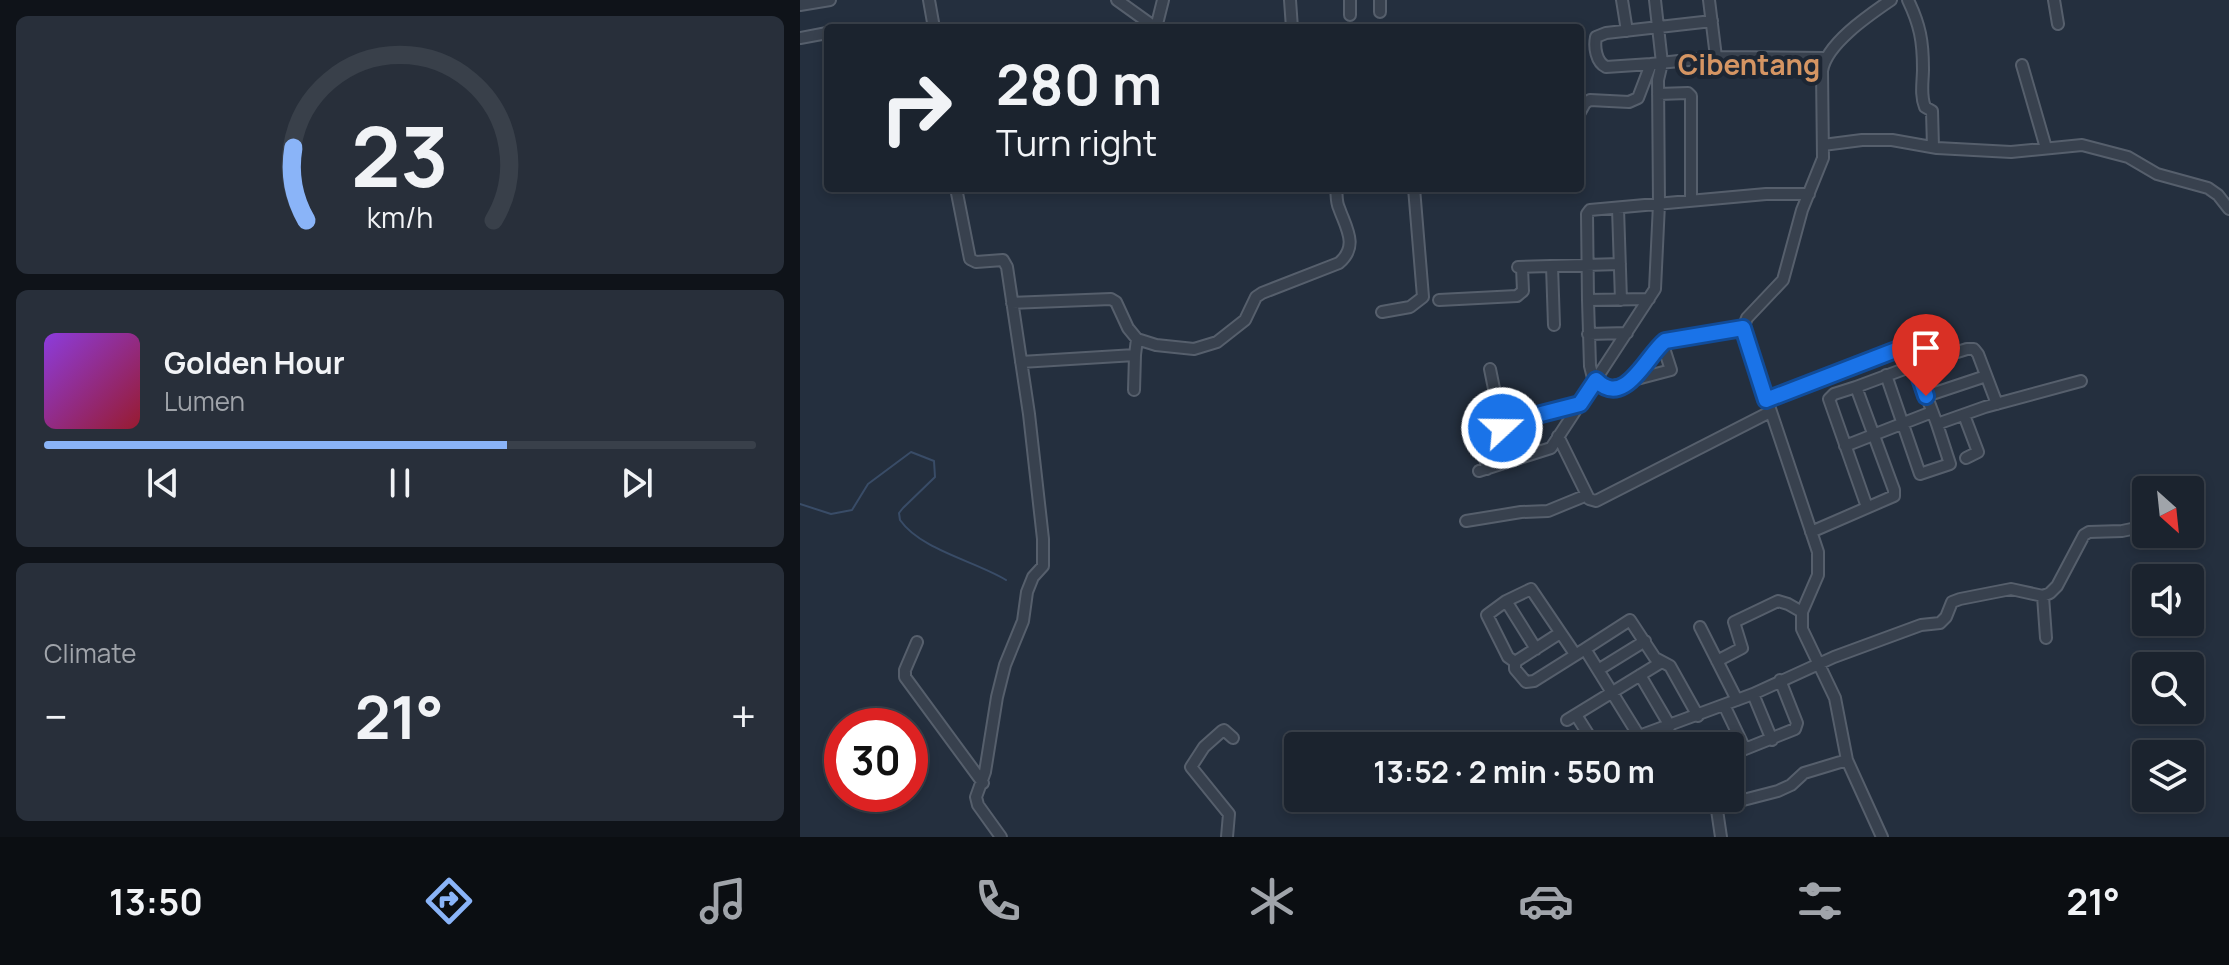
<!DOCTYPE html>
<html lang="en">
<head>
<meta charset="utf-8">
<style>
  :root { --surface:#1b232e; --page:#282f3a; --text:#f1f3f6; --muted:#a0a4aa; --line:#39404a; --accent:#8ab4f8 }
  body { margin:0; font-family:Manrope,sans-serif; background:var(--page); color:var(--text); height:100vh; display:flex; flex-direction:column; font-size:30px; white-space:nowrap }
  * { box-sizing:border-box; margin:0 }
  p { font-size:26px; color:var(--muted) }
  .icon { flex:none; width:44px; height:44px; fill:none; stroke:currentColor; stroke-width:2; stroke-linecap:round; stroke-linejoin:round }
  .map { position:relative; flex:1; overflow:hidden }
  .sheet { display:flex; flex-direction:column; gap:16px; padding:16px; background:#0f1319; width:800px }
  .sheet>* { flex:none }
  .top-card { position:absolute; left:24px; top:24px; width:760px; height:168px; border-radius:8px; box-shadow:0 4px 12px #0003,0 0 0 2px var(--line); background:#1b232e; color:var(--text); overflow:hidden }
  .needle { width:52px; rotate:153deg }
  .tools { position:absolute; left:1332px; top:476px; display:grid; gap:16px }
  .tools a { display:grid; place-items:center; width:72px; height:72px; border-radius:8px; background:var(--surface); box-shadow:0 4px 12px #0003,0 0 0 2px var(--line); font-size:40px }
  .speed { position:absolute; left:24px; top:708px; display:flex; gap:16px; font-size:40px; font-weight:700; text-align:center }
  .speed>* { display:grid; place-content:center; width:104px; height:104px; border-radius:50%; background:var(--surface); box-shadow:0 4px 12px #0003,0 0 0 2px var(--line); line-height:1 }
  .speed .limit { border:12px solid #d22; background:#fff; color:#111 }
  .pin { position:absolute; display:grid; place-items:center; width:68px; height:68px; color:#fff; margin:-82px -34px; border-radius:50% 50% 50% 0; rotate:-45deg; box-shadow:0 0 8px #0007 }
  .pin .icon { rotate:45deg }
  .me { position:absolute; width:88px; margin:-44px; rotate:69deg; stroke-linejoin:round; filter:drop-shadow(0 0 6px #0008) }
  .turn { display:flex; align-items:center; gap:28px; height:168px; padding:0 40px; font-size:36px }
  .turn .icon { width:104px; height:104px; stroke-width:2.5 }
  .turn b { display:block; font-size:56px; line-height:68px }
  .big { font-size:60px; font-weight:700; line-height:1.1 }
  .sheet .tile { flex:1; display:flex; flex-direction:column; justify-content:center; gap:12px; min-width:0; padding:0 28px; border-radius:12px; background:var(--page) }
  .sheet .dial { align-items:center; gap:0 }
  .dial svg { height:208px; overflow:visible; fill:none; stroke:var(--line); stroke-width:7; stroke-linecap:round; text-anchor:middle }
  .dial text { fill:var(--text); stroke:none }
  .song { display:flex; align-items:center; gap:24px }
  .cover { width:96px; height:96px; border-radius:12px; background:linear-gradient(135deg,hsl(270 70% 55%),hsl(350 70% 35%)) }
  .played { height:8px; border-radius:4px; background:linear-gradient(90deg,var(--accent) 65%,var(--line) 65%) }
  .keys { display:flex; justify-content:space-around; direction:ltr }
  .heat { display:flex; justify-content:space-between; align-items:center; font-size:44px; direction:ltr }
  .trip { position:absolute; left:484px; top:732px; width:460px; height:80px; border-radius:8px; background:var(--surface); box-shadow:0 4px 12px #0003,0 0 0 2px var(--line); font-weight:700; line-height:80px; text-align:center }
  .dock { display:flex; height:128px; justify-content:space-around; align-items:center; background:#0b0e12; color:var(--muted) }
  .dock .icon { width:56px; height:56px }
  .dock .current { color:var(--accent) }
  .dock b { font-size:36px; color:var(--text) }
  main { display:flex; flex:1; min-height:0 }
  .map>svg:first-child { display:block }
</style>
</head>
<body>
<main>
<section class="sheet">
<div class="tile dial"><svg viewBox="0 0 100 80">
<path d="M14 69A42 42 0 1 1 86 69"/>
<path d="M14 69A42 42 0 0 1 9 41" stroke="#8ab4f8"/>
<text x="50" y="56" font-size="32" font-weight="700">23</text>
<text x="50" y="72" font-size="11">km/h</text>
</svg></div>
<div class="tile">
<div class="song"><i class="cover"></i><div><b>Golden Hour</b><p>Lumen</p></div></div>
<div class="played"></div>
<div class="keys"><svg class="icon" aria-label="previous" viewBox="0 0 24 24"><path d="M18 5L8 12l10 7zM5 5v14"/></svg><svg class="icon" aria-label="pause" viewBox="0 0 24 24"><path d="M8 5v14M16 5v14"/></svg><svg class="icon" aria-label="next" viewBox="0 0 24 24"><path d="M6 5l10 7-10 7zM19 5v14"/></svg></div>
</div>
<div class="tile"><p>Climate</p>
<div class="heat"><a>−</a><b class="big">21°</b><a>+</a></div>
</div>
</section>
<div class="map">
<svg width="1429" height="837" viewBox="0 0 1429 837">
  <rect width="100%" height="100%" fill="#242f3e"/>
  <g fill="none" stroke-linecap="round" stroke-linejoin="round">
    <!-- stream -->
    <path stroke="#394c67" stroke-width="2" d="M0 504 31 514 52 510 68 484 111 452 134 461 135 477 103 508 99 513 100 520C121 550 175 561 206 580"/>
    <defs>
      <path id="minor" d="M129 0 134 28
        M317 0 356 28
        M490 0 492 28
        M550 0V15
        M580 0V12
        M822 0 827 31
        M909 0 916 57
        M1108 0C1120 25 1123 41 1123 69 1123 81 1120 95 1125 107L1132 111 1133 147
        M1254 0 1258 24
        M0 5 30 0
        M356 28 363 0
        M0 38 27 33
        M851 64 806 67C796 62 794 47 796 37L806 33 912 21
        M1222 65 1246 148
        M858 94 888 93 891 96V201
        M780 112 785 103 790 100 829 102 838 98 851 64 916 57 1025 58
        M1023 145 1062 140H1092L1137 148 1211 152 1282 145 1328 157 1357 174 1408 188 1418 195 1429 209
        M156 188 170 259 176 262 203 260 207 267 229 414 243 539V566L233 577 227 592 223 621 205 665 197 697 185 772 176 797 178 805 201 837
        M818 208 821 300
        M752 266 754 325
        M718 267 820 264
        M849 299 788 300 787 214 790 210 966 194H1009
        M639 300 717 296 723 291 722 267
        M788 300 790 366 793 378 803 388 830 383 865 341 943 328
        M212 303 311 299 316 302 328 328 337 339 356 345 394 349 417 342 445 320 456 297 462 293 539 263C559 246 546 228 539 208 536 202 537 195 536 188
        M582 312 610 307 623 297 614 188
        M788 334 827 333
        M221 362 335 355 337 339
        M690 369 702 428
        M1086 375 1120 474 1150 464 1137 424
        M833 380 871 370 862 342
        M1056 387 1034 394 1029 399 1067 507
        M334 390 335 355
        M1126 396 1186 376
        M966 400 1101 348 1104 352 1110 351 1115 365 1167 349H1174L1178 354 1197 404
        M1164 415 1178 452 1166 458
        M758 436 789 499 796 501 970 412
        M1045 446 1132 412
        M687 469 682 437 741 414 780 404
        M679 471 751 448 855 289 859 204 858 80 862 63 855 0
        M666 521 721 512 748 511 787 495
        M1011 532 1094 496V490L1056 387 1115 365 1137 424 1185 407 1281 381
        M1243 596 1246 638
        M706 601 736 649
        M900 627 937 700
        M117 642 105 670V677L183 783
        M785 649 830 620 855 658 870 666 898 716
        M775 654 731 589 706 601 687 615 708 657 715 662V669L726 682 734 681 785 649 839 736 953 694 1034 657 1121 625 1140 623 1146 617 1152 602 1160 599 1211 589 1243 596 1250 593 1257 586 1284 535 1289 532 1322 531 1346 526
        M917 661 942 648 934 622 978 601 988 604 1002 612
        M715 662 760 633
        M798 670 845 641
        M840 675 870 726
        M953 694 972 740
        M924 705 945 749 995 729 997 723 980 680
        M776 715 788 734
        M767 720 860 663
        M821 746 839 736
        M427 837 429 814 391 767 404 747 422 731 424 730 433 738
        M921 837 917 810 920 806 978 791 991 785 1004 773 1047 760
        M1082 837 1047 760 1035 698 1002 629V612L1018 575V552L943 328 947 318 983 280 1002 210 1023 158 1022 71C1026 44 1069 15 1091 0"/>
    </defs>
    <!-- minor casing -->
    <use href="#minor" stroke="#565f6c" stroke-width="14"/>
    <!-- minor -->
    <use href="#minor" stroke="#38414e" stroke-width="10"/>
  </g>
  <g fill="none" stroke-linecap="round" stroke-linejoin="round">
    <defs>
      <path id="route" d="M702 428 741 414 780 404 796 380C825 409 846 356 865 341L943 328 966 400 1101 348 1104 352H1111L1126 396"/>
    </defs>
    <!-- route casing -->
    <use href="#route" stroke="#114b97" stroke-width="20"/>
    <!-- route -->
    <use href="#route" stroke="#1a73e8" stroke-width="14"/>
  </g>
  <g text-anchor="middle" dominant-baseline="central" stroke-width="8" stroke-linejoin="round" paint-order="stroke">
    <!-- quarter labels -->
    <g font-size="28" font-weight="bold" fill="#d59563" stroke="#1d2633">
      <text x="949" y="64">Cibentang</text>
    </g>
  </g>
</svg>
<div class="tools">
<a><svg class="needle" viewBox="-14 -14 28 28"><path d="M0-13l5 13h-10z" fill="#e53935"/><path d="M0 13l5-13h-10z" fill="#a0a4aa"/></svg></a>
<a><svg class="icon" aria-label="sound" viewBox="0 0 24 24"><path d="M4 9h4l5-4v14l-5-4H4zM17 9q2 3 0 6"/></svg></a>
<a><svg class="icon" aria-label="search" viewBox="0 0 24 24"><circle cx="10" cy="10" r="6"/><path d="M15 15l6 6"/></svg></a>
<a><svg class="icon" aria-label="layers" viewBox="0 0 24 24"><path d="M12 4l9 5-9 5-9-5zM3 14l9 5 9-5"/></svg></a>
</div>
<div class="speed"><div class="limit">30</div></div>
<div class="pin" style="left:1126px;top:396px;background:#d93025"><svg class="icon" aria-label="arrive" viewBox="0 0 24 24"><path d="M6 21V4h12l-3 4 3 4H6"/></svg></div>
<svg class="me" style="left:702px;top:428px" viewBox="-20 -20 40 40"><circle r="17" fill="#1a73e8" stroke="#fff" stroke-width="3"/><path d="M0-11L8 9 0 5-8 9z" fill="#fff"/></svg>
<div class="trip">13:52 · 2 min · 550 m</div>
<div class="top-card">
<div class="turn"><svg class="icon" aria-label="right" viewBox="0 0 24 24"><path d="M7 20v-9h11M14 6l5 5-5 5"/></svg><div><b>280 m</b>Turn right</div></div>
</div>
</div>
</main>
<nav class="dock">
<b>13:50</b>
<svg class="icon current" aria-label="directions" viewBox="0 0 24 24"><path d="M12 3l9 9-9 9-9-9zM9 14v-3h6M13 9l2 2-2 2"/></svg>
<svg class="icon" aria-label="music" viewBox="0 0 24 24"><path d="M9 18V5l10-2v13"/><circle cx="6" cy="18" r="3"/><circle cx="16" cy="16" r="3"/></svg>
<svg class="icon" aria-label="phone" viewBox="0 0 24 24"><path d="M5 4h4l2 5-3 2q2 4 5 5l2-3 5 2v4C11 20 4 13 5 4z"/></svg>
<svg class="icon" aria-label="climate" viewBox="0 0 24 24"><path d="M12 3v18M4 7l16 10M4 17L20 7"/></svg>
<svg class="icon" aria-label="car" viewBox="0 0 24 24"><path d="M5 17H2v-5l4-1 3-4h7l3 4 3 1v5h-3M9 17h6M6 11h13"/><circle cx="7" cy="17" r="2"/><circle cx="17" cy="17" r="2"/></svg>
<svg class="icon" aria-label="filters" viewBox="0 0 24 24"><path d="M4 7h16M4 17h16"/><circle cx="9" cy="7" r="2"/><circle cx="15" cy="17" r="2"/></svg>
<b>21°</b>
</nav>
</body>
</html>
